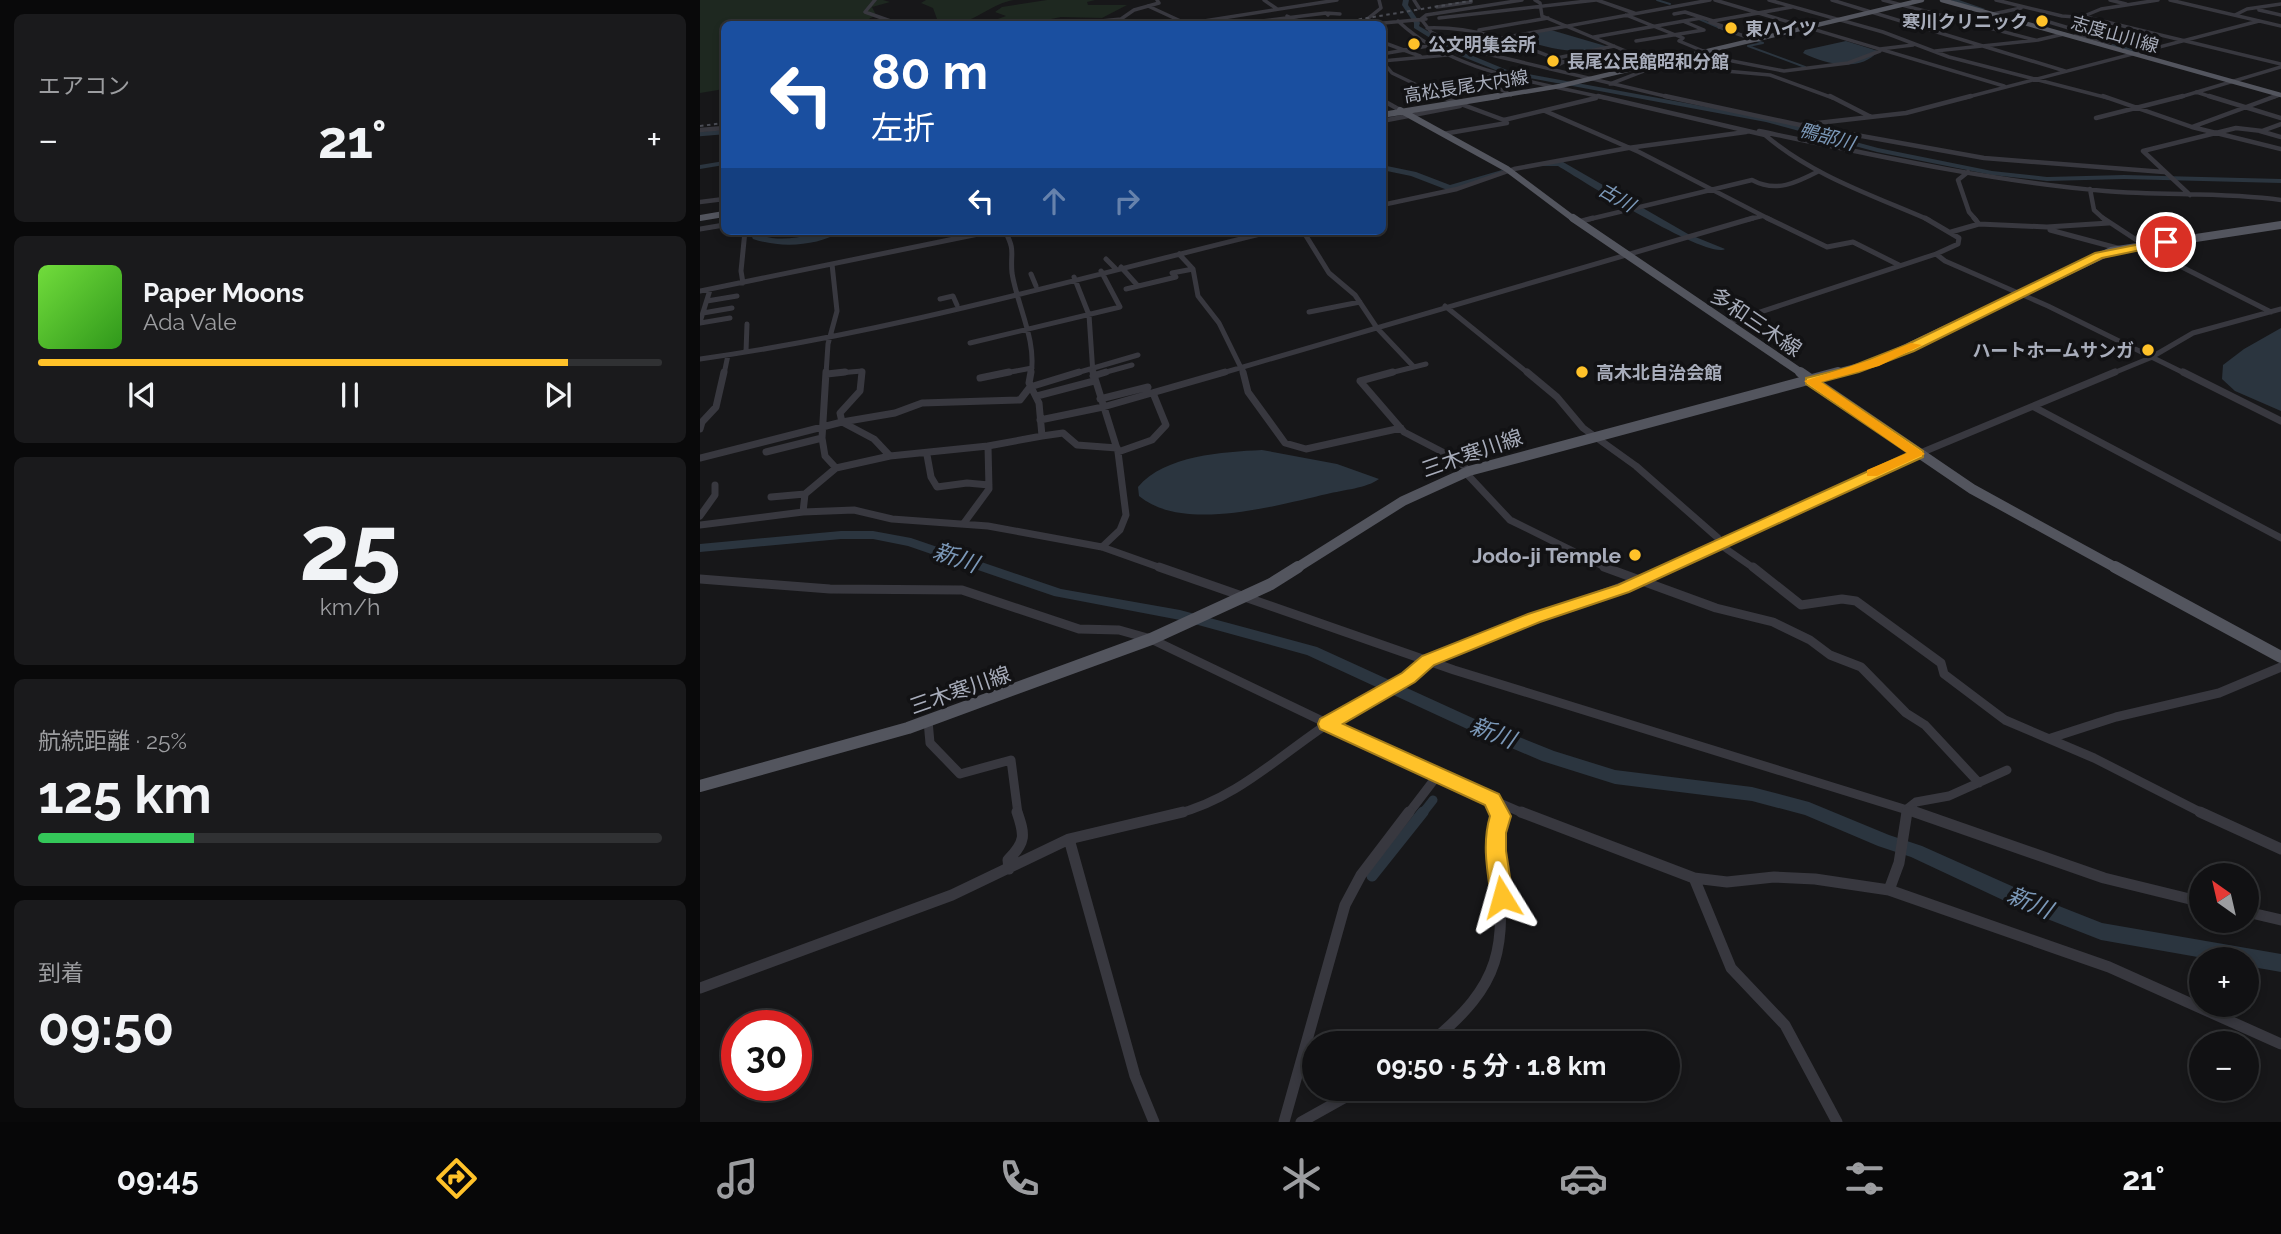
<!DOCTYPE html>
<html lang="ja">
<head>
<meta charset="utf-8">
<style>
  :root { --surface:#111113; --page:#1a1a1c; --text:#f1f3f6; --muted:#9c9da0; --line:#303133; --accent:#ffc229 }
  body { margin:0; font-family:Raleway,"Noto Sans JP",sans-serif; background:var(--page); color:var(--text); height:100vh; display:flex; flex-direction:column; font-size:26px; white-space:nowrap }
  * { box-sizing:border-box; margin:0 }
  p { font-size:23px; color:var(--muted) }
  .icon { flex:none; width:38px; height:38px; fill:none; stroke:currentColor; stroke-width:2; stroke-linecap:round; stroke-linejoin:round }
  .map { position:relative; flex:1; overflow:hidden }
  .details { display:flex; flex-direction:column; gap:14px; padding:14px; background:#09090a; width:700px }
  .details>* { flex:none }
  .guide { position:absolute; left:21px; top:21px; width:665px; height:214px; border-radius:10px; box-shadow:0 4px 10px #0003,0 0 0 2px var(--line); background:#1a4fa0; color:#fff; overflow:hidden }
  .needle { width:46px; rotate:326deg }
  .buttons { position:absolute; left:1489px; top:863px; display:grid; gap:14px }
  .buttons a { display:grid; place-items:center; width:70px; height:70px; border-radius:50%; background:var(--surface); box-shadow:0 4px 10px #0003,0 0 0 2px var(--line); font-size:35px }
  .speed { position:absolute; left:21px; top:1010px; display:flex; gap:14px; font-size:35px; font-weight:700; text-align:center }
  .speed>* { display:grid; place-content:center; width:91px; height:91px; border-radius:50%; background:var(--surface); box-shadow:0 4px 10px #0003,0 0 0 2px var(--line); line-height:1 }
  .speed .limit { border:10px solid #d22; background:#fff; color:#111 }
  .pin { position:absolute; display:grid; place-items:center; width:60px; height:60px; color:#fff; margin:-30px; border:4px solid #fff; border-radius:50%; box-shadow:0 2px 7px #0007 }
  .me { position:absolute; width:77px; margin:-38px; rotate:352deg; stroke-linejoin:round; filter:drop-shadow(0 0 5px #0008) }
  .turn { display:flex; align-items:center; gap:24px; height:147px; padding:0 35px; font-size:32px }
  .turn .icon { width:91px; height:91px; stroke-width:2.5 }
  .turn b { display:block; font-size:49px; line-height:60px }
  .lanes { display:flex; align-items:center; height:66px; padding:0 35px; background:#0003; justify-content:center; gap:35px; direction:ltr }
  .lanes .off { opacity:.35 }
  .big { font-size:52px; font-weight:700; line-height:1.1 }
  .details .tile { flex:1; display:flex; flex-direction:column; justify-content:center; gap:10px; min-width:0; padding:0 24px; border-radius:10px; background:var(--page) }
  .details .dial { align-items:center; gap:0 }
  .dial b { font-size:91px; line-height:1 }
  .song { display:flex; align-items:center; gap:21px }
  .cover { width:84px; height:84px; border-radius:10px; background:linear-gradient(135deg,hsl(100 70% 55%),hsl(110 70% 35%)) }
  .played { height:7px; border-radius:4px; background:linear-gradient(90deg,var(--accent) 85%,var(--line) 85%) }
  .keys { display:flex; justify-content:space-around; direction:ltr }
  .heat { display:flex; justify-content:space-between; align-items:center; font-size:38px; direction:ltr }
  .charge { height:10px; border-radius:5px; background:linear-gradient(90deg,#34c759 25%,var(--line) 0) }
  .trip { position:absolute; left:602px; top:1031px; width:378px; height:70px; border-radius:35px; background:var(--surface); box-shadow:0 4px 10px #0003,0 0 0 2px var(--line); font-weight:700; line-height:70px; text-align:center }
  .tab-bar { display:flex; height:112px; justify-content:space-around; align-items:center; background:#070708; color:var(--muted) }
  .tab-bar .icon { width:49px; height:49px }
  .tab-bar .on { color:var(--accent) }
  .tab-bar b { font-size:32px; color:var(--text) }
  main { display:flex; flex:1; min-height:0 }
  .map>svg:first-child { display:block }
</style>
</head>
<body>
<main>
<section class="details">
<div class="tile"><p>エアコン</p>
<div class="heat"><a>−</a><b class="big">21°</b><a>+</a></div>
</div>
<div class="tile">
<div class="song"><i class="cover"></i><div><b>Paper Moons</b><p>Ada Vale</p></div></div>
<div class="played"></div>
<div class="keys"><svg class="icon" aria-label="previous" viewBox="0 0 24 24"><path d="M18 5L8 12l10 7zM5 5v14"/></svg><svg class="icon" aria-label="pause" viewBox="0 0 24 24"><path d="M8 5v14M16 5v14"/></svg><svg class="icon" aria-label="next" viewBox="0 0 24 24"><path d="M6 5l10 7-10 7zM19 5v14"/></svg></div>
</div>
<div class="tile dial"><b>25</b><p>km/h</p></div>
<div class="tile"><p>航続距離 · 25%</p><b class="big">125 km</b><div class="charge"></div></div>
<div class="tile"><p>到着</p><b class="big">09:50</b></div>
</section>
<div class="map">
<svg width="1581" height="1122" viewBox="0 0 1581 1122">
  <rect width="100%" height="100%" fill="#171719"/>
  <!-- green -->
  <path fill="#1e2820" d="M0 0H183L190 2 172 7 176 15 167 20V24H24V89L0 93Z
    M226 0H314C286 4 266 34 237 19L233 8 221 3Z
    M347 0H395L387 2 388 5H427L402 18 361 17 341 21V24H284L306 16 295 12 302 7Z"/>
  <!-- water -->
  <path fill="#2b353f" d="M851 30 909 47C878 56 845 48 815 37Z
    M1146 41 1178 51C1161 73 1124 64 1103 53L1105 50Z
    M1581 328V411L1535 391 1522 379 1523 365 1544 349Z
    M562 450 637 464 679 479C667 488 643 490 627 494 578 505 483 533 439 496L438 487C465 455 523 452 562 450Z"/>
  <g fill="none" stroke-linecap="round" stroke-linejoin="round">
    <!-- stream -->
    <path stroke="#2b353f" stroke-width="2" d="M957 0 970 4
      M999 19 1032 33
      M1057 41 1063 43 1048 46 1105 67"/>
    <!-- canal-far2 -->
    <path stroke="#2b353f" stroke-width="4.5" d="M0 134 24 132"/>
    <!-- canal-far1 -->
    <path stroke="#2b353f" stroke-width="9" d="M722 814 733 800"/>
    <!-- canal -->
    <path stroke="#2b353f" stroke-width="11" d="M672 876 723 812"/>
    <!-- river -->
    <path fill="#2b353f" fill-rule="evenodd" d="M703 0H709L708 5 720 23 719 26 761 51 807 70 1067 118 1178 148 1292 171 1347 177 1424 175 1581 179V183L1424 179 1347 181 1292 175 1177 152 1066 122 803 73 756 54 714 28V23L702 5Z
      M1250 0H1259L1285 9 1280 10Z
      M1412 44 1438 50 1439 51 1436 53 1410 47Z
      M24 161V165L0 169V165Z
      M840 162H863L988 234 1025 249C1008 260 881 180 858 166H837L836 164Z
      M682 165 716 172 750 185 802 170 806 172 750 191 711 176 682 170Z
      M49 231H59L60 235C89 245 112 231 141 231 117 247 79 248 53 239Z
      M141 531H173L211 538 361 589 480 610 617 647 777 720 854 751 915 770 1052 787 1109 802 1189 835 1222 846 1336 897 1402 923 1581 954V972L1547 966V959H1509L1401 940 1322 909 1211 857 1178 846 1105 815 1052 801 915 784 842 761 765 728 607 655 480 620 354 596 208 546 173 539H141L0 552V544Z"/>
    <!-- minor-far5 -->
    <path stroke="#38383f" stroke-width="3.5" d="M175 0 165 12 199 24
      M564 0 577 9
      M714 0 719 8
      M822 0 726 15 721 19 731 32 762 48 973 98
      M835 0 840 3 842 16 959 65 1070 75 1133 98
      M897 0 934 13
      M1015 0 1304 86
      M1069 0 1183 32 1249 57 1408 98
      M1132 0 1365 71
      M1183 0 1335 40
      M1296 0 1362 16 1390 18 1581 64
      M1410 0 1426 4
      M1470 0 1581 26
      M448 6 487 24
      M737 7 771 2
      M1559 10 1581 15
      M974 14 985 12 1013 21 1092 7
      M1293 14 1321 8
      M628 15 626 13 640 14
      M926 15 983 38 979 41 1008 53 1001 55 1084 71 1148 63 1180 51
      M1535 15 1547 9 1581 4
      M587 16 605 24
      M1384 16 1401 9 1458 0
      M739 18 896 0
      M698 21C753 73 834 81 905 98
      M1010 22 1022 26 1019 27
      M1349 22 1369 28
      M371 24 421 19 434 10 459 3 457 0
      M485 24 637 0
      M558 24 554 22 626 13
      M661 24 681 8 679 0
      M673 24 726 19
      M1405 27 1435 35 1436 36 1407 42 1376 34Z
      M727 28C777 26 818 44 864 62L850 69
      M779 30 848 18
      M1381 31 1369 28 1399 21
      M1032 32 1056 40
      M894 37 1001 18
      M802 38 1010 0
      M936 41 1004 30 985 22
      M682 42 720 56
      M1180 49 1213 45
      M1235 51 1338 40 1364 34
      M682 54 728 46
      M857 58 914 46
      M682 61 692 73 744 98
      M682 61 747 55
      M864 62 874 64 933 54
      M797 74 782 79 811 95
      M910 84 959 65
      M1496 92 1515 98
      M1264 98 1559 21
      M1477 98 1581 67
      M1570 98 1580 95"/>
    <!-- minor-far4 -->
    <path stroke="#38383f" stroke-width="4.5" d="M739 96 804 120 896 98
      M898 96 1065 135C1113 176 1172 195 1229 220
      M965 96 1100 125 1206 113 1271 96
      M1130 96 1171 117
      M1403 96 1492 127 1581 149
      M1509 96 1581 118
      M682 100 700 110
      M845 111 939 152 1071 220
      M1396 118 1483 96
      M682 121 760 106
      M1106 126 1284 158 1464 172
      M1492 127 1576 96
      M0 130 24 128
      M1059 131C1173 155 1289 181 1405 191 1464 196 1523 192 1581 200
      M1560 131 1581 137
      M743 134 807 123 804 120
      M1268 172 1258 180 1269 212 1276 220
      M1390 189 1394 210 1405 220
      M1490 195 1443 151 1536 128 1562 131 1581 124
      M0 202 24 199
      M682 205 757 189 814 169 928 148 1046 132
      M886 220 1052 180C1076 193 1096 183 1119 171
      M1046 220 1062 216"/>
    <!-- minor-far3 -->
    <path stroke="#38383f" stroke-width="5" d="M1067 218 1127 247 1153 242 1199 265
      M1225 218 1259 238 1258 244 1236 254 1245 261 1348 306 1486 374
      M1403 218 1464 258 1571 312
      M878 222 893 218
      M1279 224 1347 227 1409 223
      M0 229 24 225
      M1350 230 1421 249
      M305 231C316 252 310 252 312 273 317 305 337 341 331 374
      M603 231 629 273 655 295 677 328 713 366
      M1251 232 1279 224 1274 218
      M479 254 493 269 498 296 519 323 544 374
      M406 259 415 268
      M421 267 438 286
      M472 273 493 269
      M331 274 336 286
      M374 277 389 315 393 374
      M43 283 41 271 45 231
      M426 289 476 277
      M0 291 293 231
      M240 299 253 296 257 305
      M7 301 37 296
      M745 306 829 374
      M609 312 660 302
      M3 313 32 308
      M0 322 10 290
      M0 323 30 318
      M1027 323 1236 254
      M270 343 420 307 401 271
      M46 352 47 324
      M0 359C193 332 383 277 573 231
      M24 374 28 355
      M126 374 128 344 137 311 132 264
      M127 374 162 371V374
      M300 374 332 368
      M373 374 438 355
      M399 374 432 365
      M519 374 1053 218
      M686 374 726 364
      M1411 374 1450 358 1493 333 1581 309"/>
    <!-- minor-far2 -->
    <path stroke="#38383f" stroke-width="7" d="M162 372 160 391 140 413 142 422 195 413 222 403 320 400 330 387 379 372
      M393 372 418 452 426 515 420 530 402 547
      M543 372 548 392 585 443 606 449 701 428
      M693 372 660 381 704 432 756 459 769 471
      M827 372 857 397 883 428 936 466 1018 538 1019 544 1055 569
      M1483 372 1581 421
      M127 374 145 372
      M393 376 406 372
      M280 378 309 372
      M337 396 394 381
      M400 399 448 387
      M1334 407 1581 538
      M340 420 403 407 525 372
      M0 429 2 422 16 407 24 372
      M342 436 363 433 377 445 417 448
      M66 452 122 438
      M418 452 452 440 466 425 453 393
      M227 455 231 477 237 487 267 483 289 485
      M0 458 142 422 174 439 190 456
      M136 468 190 456 288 446
      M765 472 810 520 909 569
      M71 497 105 494
      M103 512 105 494 136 468 125 456 122 438 126 372
      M0 516 15 495V485
      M264 523 289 489 288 446 342 436 339 403 329 383 331 372
      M0 525 103 512 154 510 192 519 288 526 402 547 464 569
      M965 569 1170 474 1415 372"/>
    <!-- minor-far1 -->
    <path stroke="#38383f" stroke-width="9" d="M459 567 754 670 1220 814
      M904 567 1016 608 1073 622 1110 640 1130 655 1161 667 1206 713 1225 725 1279 783
      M1053 567 1101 605 1142 599 1156 601 1241 663 1244 674 1305 720 1394 758 1504 814
      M0 579 130 589 262 590 379 629 419 630 451 639 737 776 825 814
      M228 721 230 743 260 774 311 760 318 814
      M1351 738 1416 717 1519 693 1581 667
      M792 800 799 814
      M476 814C534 800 578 757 626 725 651 708 679 695 705 679 714 673 721 665 730 660 807 622 891 603 969 567
      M708 814 737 776
      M1206 814 1207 809 1216 802 1249 796 1307 770"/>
    <!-- minor -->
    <path stroke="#38383f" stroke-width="11" d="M821 812 994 878 1027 882 1074 877 1115 879 1189 890 1409 967 1581 1044
      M1215 812 1404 878 1502 902
      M1500 812 1581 849
      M369 839 435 1076 454 1122
      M309 869 308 860C326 842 325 835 317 812
      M994 878 1031 968 1085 1025 1137 1122
      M1189 890 1199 863 1207 812
      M1547 912 1581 920
      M0 988 252 895 369 839 483 812
      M730 1043C803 983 806 949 797 859 796 845 802 824 798 812
      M584 1122 645 905 661 875 709 812
      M601 1122 662 1088"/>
    <!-- major-far4 -->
    <path stroke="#53555e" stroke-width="4.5" d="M1242 0 1581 95
      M787 98 860 86 1222 0"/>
    <!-- major-far3 -->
    <path stroke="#53555e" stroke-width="6" d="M700 110 807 169 875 220
      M682 115 798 96
      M0 218 24 214"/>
    <!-- major-far2 -->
    <path stroke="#53555e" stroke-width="8" d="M873 218 1103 374
      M1132 374 1174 363 1411 251 1581 225"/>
    <!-- major-far1 -->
    <path stroke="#53555e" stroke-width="10" d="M1100 372 1272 489 1418 569
      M595 569 703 501 769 471 1138 372"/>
    <!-- major -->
    <path stroke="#53555e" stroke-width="12" d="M1415 567 1581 657
      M0 786 208 728 451 639 571 584 598 567"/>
    <!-- rail -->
    <path stroke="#4a4c54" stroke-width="2" stroke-dasharray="3.5 3.5" stroke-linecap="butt" d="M631 24 776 0
      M0 126 24 123"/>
  </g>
  <!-- route -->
  <path fill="#ffc229" stroke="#a67e1b" stroke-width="2" d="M1466 239H1470V244L1402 258 1214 351 1159 372 1121 382 1223 451V457L929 592 840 622 734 665 715 682 643 724 799 794 811 816 806 833V851L813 897 810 904 802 906 794 904 791 897C787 869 782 843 790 816L785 805 620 729 618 724 620 719 702 673 722 656 828 614 918 585 1208 453 1106 384V378L1150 367 1206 345 1395 253Z"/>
  <!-- slow -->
  <path fill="#f59e0b" d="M1211 343 1222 345 1179 366 1121 382 1225 454 1177 476H1167V470L1207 453 1104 381 1170 360Z"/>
  <!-- markers -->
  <g fill="#ffc229" stroke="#121214" stroke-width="2.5">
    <circle cx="1342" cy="21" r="7"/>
    <circle cx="1031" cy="28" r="7"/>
    <circle cx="714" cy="44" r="7"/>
    <circle cx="853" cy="61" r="7"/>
    <circle cx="1448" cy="350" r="7"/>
    <circle cx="882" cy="372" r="7"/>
    <circle cx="935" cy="555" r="7"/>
  </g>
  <g text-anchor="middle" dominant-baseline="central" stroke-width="7" stroke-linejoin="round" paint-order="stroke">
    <!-- far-poi labels -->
    <g font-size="18" font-weight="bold" fill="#a8adbb" stroke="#121214" text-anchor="start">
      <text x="1328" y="21" text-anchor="end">寒川クリニック</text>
      <text x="1045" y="28">東ハイツ</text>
      <text x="728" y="44">公文明集会所</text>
      <text x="867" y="61">長尾公民館昭和分館</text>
      <text x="1434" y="350" text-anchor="end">ハートホームサンガ</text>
      <text x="896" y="372">高木北自治会館</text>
    </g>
    <!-- far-street labels -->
    <g font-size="18" fill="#a8adbb" stroke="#121214">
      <text transform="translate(1415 34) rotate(16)">志度山川線</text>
      <text transform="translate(766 86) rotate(-9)">高松長尾大内線</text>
    </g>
    <!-- far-water labels -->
    <g font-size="19" font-style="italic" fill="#7c99b9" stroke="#121214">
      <text transform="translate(1127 136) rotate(15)">鴨部川</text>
      <text transform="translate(917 197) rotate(30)">古川</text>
    </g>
    <!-- street labels -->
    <g font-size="21" fill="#a8adbb" stroke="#121214">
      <text transform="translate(1056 322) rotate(34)">多和三木線</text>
      <text transform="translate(772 453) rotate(-19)">三木寒川線</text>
      <text transform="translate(260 690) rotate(-19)">三木寒川線</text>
    </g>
    <!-- poi labels -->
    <g font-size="21" font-weight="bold" fill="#a8adbb" stroke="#121214" text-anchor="end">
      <text x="921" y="555">Jodo-ji Temple</text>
    </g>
    <!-- water labels -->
    <g font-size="23" font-style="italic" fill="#7c99b9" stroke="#121214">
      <text transform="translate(256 557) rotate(19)">新川</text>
      <text transform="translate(793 732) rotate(21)">新川</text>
      <text transform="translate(1330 902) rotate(23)">新川</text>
    </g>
  </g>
</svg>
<div class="buttons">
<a><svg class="needle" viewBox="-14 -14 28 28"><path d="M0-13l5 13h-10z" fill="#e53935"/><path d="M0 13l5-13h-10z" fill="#9c9da0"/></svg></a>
<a>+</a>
<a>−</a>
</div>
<div class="speed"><div class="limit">30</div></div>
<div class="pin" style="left:1466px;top:242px;background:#d93025"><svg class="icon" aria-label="arrive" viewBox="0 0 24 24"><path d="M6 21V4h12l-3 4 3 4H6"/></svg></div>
<svg class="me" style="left:802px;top:897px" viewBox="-20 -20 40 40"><path d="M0-17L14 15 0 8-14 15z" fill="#ffc229" stroke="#fff" stroke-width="4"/></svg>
<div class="trip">09:50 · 5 分 · 1.8 km</div>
<div class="guide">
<div class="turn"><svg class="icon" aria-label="left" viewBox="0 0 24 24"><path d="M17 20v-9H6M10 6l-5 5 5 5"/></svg><div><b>80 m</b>左折</div></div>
<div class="lanes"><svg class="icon" aria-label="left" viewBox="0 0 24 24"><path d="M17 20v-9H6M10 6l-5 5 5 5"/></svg><svg class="icon off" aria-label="ahead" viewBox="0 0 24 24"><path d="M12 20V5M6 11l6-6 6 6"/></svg><svg class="icon off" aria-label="right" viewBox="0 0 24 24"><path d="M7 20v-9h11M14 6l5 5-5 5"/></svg></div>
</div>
</div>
</main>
<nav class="tab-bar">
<b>09:45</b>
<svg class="icon on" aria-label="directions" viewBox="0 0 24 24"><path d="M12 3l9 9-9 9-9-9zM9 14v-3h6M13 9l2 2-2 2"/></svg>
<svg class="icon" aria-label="music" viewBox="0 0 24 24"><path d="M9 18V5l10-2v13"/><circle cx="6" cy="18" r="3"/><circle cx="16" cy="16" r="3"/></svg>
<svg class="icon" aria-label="phone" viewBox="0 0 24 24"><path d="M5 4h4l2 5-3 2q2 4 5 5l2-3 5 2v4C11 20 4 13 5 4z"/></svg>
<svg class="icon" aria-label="climate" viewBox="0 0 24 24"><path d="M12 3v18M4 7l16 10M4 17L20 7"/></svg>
<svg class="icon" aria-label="car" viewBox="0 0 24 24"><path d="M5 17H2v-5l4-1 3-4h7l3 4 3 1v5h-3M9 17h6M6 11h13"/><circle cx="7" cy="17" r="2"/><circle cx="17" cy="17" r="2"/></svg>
<svg class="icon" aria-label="filters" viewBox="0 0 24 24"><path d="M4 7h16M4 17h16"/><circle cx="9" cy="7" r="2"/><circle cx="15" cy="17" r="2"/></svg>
<b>21°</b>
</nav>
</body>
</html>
